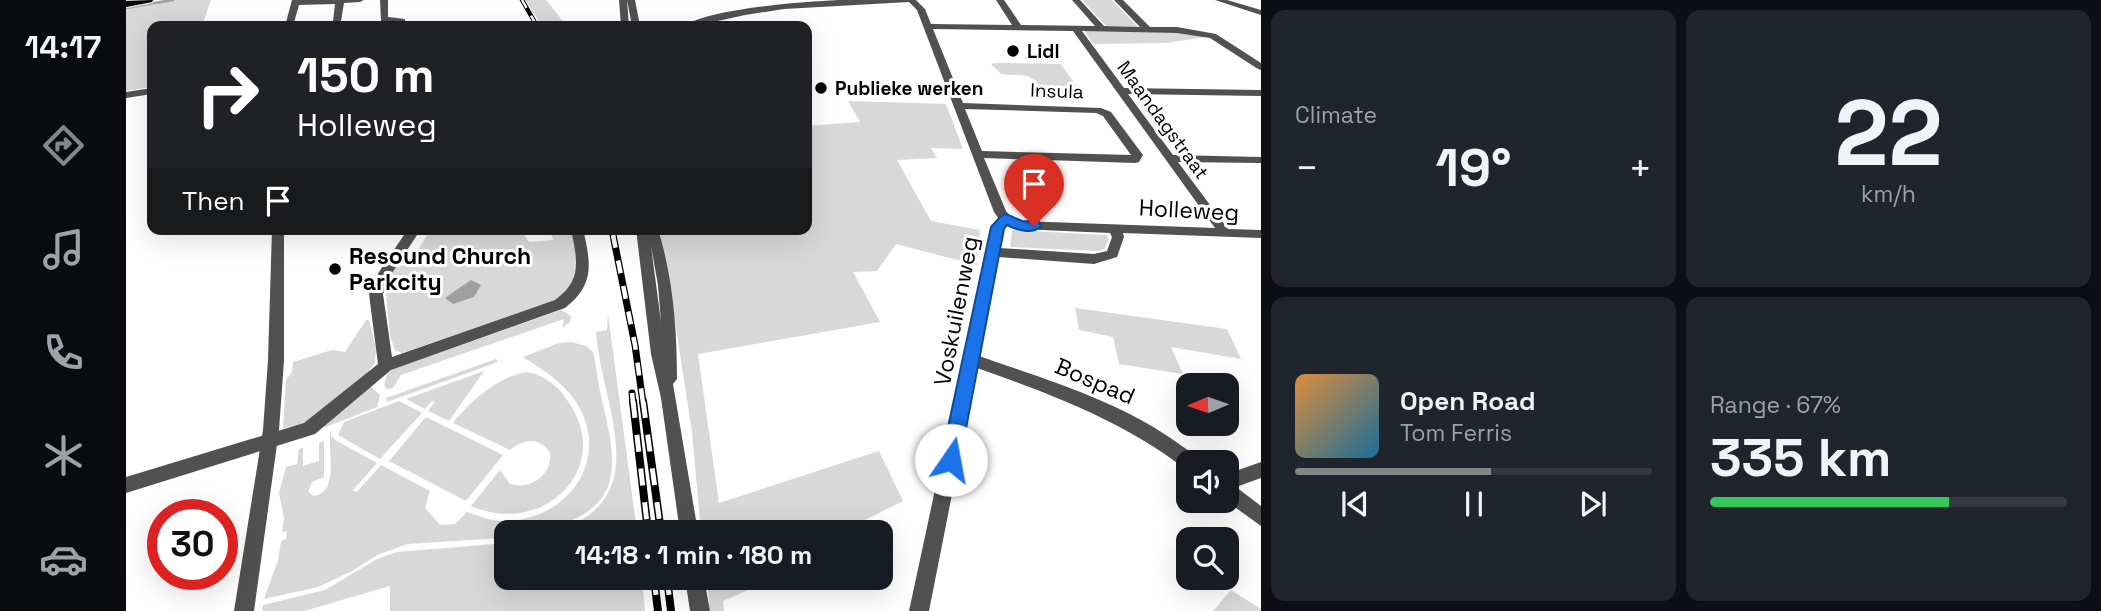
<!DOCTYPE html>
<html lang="en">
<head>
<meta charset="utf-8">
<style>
  :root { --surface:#171b24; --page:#20242c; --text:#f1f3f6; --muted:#9ea1a6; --line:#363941; --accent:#858687 }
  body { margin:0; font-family:"Space Grotesk",sans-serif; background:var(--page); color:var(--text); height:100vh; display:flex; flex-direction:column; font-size:26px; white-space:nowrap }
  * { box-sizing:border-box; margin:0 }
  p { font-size:23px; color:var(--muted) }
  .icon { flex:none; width:38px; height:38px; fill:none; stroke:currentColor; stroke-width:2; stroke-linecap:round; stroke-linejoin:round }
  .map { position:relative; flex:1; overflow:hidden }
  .panel { display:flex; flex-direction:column; gap:10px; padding:10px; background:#0d0f14; width:840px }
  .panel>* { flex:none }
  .guide { position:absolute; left:21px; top:21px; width:665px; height:214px; border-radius:14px; box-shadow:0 7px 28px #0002; background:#202124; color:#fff; overflow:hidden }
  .needle { width:46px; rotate:268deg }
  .tools { position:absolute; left:1050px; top:373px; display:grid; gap:14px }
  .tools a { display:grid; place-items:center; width:63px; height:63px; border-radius:14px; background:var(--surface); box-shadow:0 7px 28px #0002; font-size:35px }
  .speed { position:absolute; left:21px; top:499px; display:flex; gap:14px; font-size:35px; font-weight:700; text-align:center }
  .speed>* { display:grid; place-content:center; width:91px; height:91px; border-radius:50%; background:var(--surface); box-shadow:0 7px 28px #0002; line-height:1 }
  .speed .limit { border:10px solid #d22; background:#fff; color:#111 }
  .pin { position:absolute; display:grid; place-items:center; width:60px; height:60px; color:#fff; margin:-72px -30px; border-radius:50% 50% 50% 0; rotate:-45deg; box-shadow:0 0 7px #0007 }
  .pin .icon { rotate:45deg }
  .me { position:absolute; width:77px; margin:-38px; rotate:12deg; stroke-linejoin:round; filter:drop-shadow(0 0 5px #0008) }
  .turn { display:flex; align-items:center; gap:24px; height:147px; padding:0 35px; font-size:32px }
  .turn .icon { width:91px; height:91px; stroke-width:2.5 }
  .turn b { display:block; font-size:49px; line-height:60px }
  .then { display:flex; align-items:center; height:66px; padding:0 35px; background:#0003; gap:14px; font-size:26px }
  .big { font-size:52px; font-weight:600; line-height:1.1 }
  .panel .card { flex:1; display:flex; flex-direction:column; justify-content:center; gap:10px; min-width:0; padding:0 24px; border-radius:14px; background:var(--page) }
  .panel .dial { align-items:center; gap:0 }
  .dial b { font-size:91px; line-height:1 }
  .song { display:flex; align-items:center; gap:21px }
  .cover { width:84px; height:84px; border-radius:10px; background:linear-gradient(135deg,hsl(30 70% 55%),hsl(200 70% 35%)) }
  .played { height:7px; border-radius:4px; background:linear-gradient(90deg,var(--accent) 55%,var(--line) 55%) }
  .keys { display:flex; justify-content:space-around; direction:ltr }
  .heat { display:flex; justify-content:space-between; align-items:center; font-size:38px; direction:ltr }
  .charge { height:10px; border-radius:5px; background:linear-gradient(90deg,#34c759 67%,var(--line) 0) }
  .panel .tiles { flex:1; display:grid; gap:10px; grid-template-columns:repeat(2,1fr) }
  .trip { position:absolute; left:368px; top:520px; width:399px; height:70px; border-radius:14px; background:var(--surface); box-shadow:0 7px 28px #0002; font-weight:600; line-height:70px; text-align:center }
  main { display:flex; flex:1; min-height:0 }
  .dock { display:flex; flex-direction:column; width:126px; justify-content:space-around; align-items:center; background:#090b0e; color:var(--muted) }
  .dock .icon { width:49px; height:49px }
  .dock .active { color:var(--accent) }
  .dock b { font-size:32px; color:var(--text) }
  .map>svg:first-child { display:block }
</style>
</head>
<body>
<main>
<nav class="dock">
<b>14:17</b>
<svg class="icon active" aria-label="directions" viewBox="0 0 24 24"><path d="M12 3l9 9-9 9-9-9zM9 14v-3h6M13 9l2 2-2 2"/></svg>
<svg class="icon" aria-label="music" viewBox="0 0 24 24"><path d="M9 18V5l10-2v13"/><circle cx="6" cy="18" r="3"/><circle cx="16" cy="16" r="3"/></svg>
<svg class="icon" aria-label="phone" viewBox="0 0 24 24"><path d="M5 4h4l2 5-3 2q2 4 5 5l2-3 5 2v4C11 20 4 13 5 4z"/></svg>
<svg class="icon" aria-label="climate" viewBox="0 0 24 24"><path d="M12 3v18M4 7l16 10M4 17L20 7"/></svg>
<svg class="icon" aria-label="car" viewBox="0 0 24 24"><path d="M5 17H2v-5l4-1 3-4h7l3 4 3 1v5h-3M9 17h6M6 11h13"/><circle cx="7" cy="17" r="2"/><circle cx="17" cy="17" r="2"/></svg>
</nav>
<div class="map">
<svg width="1135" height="611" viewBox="0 0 1135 611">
  <rect width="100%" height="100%" fill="#fff"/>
  <!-- green -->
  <path fill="#d8d8d8" d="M36 0H85L76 26H26V87L0 91V7Z
    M399 0H420L441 26H416Z
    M956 0H986L1012 27 980 26Z
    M958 30 1058 33 1081 37 1040 43 967 44Z
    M871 63 935 64 951 87 913 85C902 71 891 77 875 74L865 64Z
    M722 101 820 104 837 149 805 148 811 158 771 160 805 221 854 230 851 265 770 244 751 271 727 272 754 322 572 354 593 503 753 451 777 501 739 520 736 532H575L566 432 546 302 531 229H681V126L734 122Z
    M305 229H394L403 242 427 240 424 229H447L452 277 433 299 276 353 269 350 264 336 259 283 271 265 282 266Z
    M886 230 981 235 983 240 979 248 973 251 884 247Z
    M949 308 1101 329 1115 359 1045 347 1057 374 993 364 987 337 953 330Z
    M435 310 445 316 444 322 436 328 438 319 275 375 267 388 261 389 258 385 261 374 267 369Z
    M482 314 511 532H428C532 499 476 410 470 332L481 330Z
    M240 320H243L250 349 249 363 240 374 180 424 157 428 160 380 166 372 167 362 206 350 219 352Z
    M445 342 460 346 467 352C471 366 471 381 475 395 480 421 489 448 485 475 478 522 417 532 380 532V538H375L282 544 253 554 226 571 192 587 138 599 152 560 155 541 160 539 161 531 156 532 158 518 153 493 160 467 171 464 173 449 177 448V466L193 461V443L198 441V477L186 482 182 492 188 496C215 492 200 447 205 429V436L211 441 251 463 227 490 231 492 255 465 304 491 299 508 314 525 329 524 341 512C353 516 364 521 377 521 441 522 487 459 450 402 436 381 417 370 397 357L433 343Z
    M370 359 372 362 261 402 260 398Z
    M358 371 323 421 302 411 309 402 306 401 299 409 280 399Z
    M400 372C416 374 430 384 439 397 492 466 418 538 345 506L374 470 384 484C405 490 426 475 424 453 414 436 397 439 384 450L327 423C344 401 372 377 400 372Z
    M244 386 254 395 251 407 200 427 194 426Z
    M273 401 296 413 254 459 212 435 218 422Z
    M300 417 377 455 340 501 263 461Z
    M380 543V578H516L519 611H264V586L178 611H136L137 605 199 590 251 559 271 552Z
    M581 578H650L597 601 598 611H584Z
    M1105 590 1135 609V611H1087Z"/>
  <!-- water -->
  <path fill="#9f9f9f" d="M345 280 355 285 348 297 327 304 319 298Z"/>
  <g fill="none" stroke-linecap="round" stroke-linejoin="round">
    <!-- stream -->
    <path stroke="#9f9f9f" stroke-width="2.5" d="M0 8 47 0"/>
    <defs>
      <path id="primary" d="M27 0 26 2 0 7V1Z"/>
    </defs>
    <!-- primary casing -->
    <use href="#primary" stroke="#dbdbdb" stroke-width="3"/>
    <!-- minor -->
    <path fill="#515151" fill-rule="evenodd" d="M166 0H238L234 2 218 3 215 21 211 24 207 21 209 4 173 5 167 26H159Z
      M254 0H262V17L279 19V23L255 21Z
      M712 0H790L799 9 805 24 886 25 870 0H878L895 25 969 26 946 0H954L978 26 1014 27 988 0H997L1024 27H1051L1090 34 1135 63V70L1132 69 1084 38 1051 33 956 31 998 88 1135 90V96L1002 94 1047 155 1135 157V163L1052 162 1102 229 1135 230V238L997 233 998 237 991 257 968 264 872 257 853 356C921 380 994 401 1053 444 1060 449 1069 454 1073 462H1062V469L1058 468C995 420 924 394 851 368L803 611H783L860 252 866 227 873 219 868 212 791 10 783 2 658 9 619 15 569 26H557C587 8 674 2 712 0ZM807 29 947 31 1089 228 895 221 884 216 880 211 858 158 1009 163 1013 162 1017 155 985 112 975 108 837 103ZM839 109 970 113 977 116 1005 155 856 151ZM882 225 893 229 984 233 986 237 981 251 968 254 874 248 878 228Z
      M1089 0H1101L1135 10V15Z
      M282 229H295L264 276 257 294 266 357 429 300C457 280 451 260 445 229H457C465 263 469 285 439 308L265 370 189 434 0 493V477L178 423 252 364 243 294 253 272Z
      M1135 462V478L1110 487 1135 506V526L1099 500 1101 474Z"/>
    <!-- tertiary -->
    <path fill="#515151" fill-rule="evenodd" d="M493 0H501L503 26H495Z
      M501 0H509L514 26H506Z
      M26 88V94L0 98V92Z
      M146 229H158V360L153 430 128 611H108L137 430 142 360Z
      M510 229H532C547 278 551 328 551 379L547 384 572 532H554L535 398 525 354ZM525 246 532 285 535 322Z
      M559 578H578L584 611H564Z"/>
    <!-- primary -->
    <use href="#primary" fill="#000" fill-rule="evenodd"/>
    <defs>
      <path id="rail-far3" d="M396 0 411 26"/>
      <path id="rail-far2" d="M486 229 488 237"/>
      <path id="rail-far1" d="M487 235 509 345 517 403
        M506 393 507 403"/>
      <path id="rail" d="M507 401 522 532
        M517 401 535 532
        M528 578 532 611
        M541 578 545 611"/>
    </defs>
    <!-- rail-far3 casing -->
    <use href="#rail-far3" stroke="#000" stroke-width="4.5"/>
    <!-- rail-far2 casing -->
    <use href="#rail-far2" stroke="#000" stroke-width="5"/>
    <!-- rail-far1 casing -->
    <use href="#rail-far1" stroke="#000" stroke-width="7"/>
    <!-- rail casing -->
    <use href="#rail" stroke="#000" stroke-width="8"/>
    <!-- rail-far3 -->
    <use href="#rail-far3" stroke="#fff" stroke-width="2.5" stroke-dasharray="9" stroke-linecap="butt"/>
    <!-- rail-far2 -->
    <use href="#rail-far2" stroke="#fff" stroke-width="3.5" stroke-dasharray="10" stroke-linecap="butt"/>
    <!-- rail-far1 -->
    <use href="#rail-far1" stroke="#fff" stroke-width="4.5" stroke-dasharray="13" stroke-linecap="butt"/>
    <!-- rail -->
    <use href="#rail" stroke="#fff" stroke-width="5" stroke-dasharray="17" stroke-linecap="butt"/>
  </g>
  <!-- route -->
  <path fill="#1a73e8" stroke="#114b97" stroke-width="2" d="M880 214 896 221 913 222 915 226C907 235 891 230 881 225L878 229 834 460 832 467 825 469 818 467 815 460 865 227 875 216Z"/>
  <!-- markers -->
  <g fill="#000" stroke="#fff" stroke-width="2.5">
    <circle cx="887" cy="51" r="7"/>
    <circle cx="695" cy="88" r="7"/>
    <circle cx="209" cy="269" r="7"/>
  </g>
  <g text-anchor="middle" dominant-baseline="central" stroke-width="6" stroke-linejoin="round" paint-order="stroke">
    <!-- far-poi labels -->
    <g font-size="19" font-weight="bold" fill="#000" stroke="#fff" text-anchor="start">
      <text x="901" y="51">Lidl</text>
      <text x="709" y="88">Publieke werken</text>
    </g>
    <!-- far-street labels -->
    <g font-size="19" fill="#000" stroke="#fff">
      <text transform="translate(931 91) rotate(2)">Insula</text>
      <text transform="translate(1037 120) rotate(54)">Maandagstraat</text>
    </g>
    <!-- street labels -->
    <g font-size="23" fill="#000" stroke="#fff">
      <text transform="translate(1063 210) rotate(3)">Holleweg</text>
      <text transform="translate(830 311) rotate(-79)">Voskuilenweg</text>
      <text transform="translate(969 381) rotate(23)">Bospad</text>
    </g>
    <!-- poi labels -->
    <g font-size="23" font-weight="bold" fill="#000" stroke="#fff" text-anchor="start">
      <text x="223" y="256">Resound Church<tspan x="223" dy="26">Parkcity</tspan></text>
    </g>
  </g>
</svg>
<div class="tools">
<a><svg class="needle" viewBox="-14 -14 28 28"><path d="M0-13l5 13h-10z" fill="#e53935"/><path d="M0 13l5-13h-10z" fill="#9ea1a6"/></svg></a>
<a><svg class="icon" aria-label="sound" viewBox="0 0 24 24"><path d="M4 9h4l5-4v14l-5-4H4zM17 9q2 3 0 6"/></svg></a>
<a><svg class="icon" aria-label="search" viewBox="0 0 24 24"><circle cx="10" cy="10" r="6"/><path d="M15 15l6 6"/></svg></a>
</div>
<div class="speed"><div class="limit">30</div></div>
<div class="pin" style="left:908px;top:226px;background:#d93025"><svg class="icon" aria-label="arrive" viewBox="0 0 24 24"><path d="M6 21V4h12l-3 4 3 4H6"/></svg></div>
<svg class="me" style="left:825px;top:460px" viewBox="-20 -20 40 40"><circle r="19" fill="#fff"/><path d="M0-13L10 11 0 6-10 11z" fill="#1a73e8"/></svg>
<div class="trip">14:18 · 1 min · 180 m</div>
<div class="guide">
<div class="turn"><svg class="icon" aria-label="right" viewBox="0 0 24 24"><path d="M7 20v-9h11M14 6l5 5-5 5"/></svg><div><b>150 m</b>Holleweg</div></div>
<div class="then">Then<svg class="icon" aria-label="arrive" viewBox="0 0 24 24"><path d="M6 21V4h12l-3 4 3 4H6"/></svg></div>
</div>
</div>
<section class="panel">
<div class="tiles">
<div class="card"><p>Climate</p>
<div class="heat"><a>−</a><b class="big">19°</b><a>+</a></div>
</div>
<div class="card dial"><b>22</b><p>km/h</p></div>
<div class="card">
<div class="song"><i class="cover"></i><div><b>Open Road</b><p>Tom Ferris</p></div></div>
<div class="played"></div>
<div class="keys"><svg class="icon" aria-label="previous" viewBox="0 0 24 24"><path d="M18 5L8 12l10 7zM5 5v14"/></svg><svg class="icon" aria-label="pause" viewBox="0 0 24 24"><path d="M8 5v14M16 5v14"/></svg><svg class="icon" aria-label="next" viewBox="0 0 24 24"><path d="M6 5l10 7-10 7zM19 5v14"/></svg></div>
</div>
<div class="card"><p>Range · 67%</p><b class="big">335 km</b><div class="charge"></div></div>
</div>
</section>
</main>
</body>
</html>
